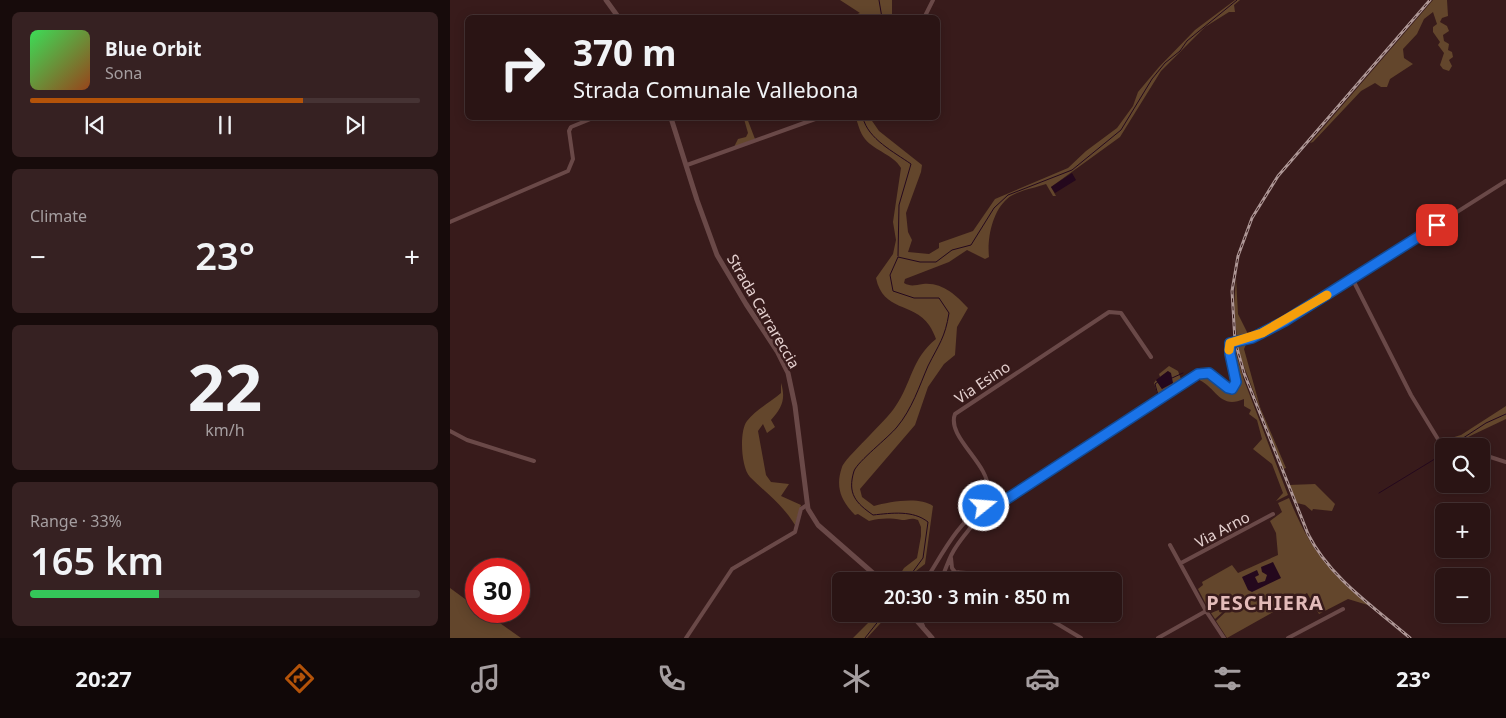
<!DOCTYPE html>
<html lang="en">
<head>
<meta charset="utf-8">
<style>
  :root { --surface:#2a1414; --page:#362122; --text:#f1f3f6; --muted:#a59ea0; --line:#463334; --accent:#b45309 }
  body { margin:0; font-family:"Noto Sans",sans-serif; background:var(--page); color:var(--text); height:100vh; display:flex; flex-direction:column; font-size:19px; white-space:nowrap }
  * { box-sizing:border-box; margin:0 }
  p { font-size:16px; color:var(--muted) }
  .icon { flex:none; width:28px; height:28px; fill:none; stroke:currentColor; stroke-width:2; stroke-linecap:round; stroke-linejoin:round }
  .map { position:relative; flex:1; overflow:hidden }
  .drawer { display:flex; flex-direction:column; gap:12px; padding:12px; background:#170b0b; width:450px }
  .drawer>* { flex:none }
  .banner { position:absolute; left:15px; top:15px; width:475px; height:105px; border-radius:8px; box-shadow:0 2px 12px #0003,0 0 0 1px var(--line); background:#2a1414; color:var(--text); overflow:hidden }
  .tools { position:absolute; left:985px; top:438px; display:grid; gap:10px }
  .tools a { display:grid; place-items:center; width:55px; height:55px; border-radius:8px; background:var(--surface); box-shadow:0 2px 12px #0003,0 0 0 1px var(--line); font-size:25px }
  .speed { position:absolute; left:15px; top:558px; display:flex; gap:10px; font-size:25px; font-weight:700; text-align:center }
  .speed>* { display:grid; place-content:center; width:65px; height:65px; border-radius:50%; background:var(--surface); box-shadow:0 2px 12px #0003,0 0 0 1px var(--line); line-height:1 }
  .speed .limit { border:8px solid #d22; background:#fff; color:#111 }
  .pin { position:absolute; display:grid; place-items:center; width:42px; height:42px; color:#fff; margin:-21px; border-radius:10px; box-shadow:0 2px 8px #0006 }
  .me { position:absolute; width:55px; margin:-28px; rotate:73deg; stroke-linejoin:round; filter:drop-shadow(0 0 4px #0008) }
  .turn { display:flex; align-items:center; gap:18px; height:105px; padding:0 25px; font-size:22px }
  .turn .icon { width:65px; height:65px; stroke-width:2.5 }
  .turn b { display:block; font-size:35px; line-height:42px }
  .big { font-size:38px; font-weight:600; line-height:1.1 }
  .drawer .tile { flex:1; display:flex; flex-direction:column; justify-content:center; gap:8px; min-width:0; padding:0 18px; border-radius:8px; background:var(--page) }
  .drawer .dial { align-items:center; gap:0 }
  .dial b { font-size:65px; line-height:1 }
  .song { display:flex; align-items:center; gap:15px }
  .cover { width:60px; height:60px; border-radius:8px; background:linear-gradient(135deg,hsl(130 70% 55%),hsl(20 70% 35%)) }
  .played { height:5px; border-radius:2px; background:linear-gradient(90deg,var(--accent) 70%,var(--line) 70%) }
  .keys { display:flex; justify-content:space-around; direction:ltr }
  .heat { display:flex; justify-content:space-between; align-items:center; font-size:28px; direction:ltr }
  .charge { height:8px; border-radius:4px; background:linear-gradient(90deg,#34c759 33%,var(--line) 0) }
  .trip { position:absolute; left:382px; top:572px; width:290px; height:50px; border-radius:8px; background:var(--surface); box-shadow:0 2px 12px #0003,0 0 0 1px var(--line); font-weight:600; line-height:50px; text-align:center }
  .dock { display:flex; height:80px; justify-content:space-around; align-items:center; background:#110808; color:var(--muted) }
  .dock .icon { width:35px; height:35px }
  .dock .current { color:var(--accent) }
  .dock b { font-size:22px; color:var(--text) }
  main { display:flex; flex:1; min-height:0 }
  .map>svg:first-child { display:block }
</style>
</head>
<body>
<main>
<section class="drawer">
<div class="tile">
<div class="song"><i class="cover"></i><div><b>Blue Orbit</b><p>Sona</p></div></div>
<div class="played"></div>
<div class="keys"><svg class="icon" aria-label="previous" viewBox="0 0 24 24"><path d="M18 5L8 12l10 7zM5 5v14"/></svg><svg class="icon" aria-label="pause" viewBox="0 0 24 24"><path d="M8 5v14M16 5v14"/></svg><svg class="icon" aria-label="next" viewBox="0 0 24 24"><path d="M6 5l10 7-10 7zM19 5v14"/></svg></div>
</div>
<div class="tile"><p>Climate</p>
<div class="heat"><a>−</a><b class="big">23°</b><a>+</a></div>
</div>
<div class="tile dial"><b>22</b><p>km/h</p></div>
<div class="tile"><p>Range · 33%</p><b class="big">165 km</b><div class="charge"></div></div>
</section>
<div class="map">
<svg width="1056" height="638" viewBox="0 0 1056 638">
  <rect width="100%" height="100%" fill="#381b1b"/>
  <!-- green -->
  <path fill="#63462c" d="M390 0H442V17H405V15L410 13Z
    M785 0H790L784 5 785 12H779L755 27 711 71 670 137 601 187 606 196H603L596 184C585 188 565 191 557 199 542 212 537 239 539 257L535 259 517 250 499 262 455 279 454 283C461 287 465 285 473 284 492 282 506 295 518 308L507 327 505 355 494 364 478 387 465 425 410 489 412 497 424 506C439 502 469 496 483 506L475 564 466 571 462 581H446L454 568 467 558 471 536V527L468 520C461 517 458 520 452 520 439 518 432 518 419 521L408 514 405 515C391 501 385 487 392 467 394 459 437 420 445 407 462 383 461 359 486 339 484 334 482 329 479 325 463 302 433 312 426 278L443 254 446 240 443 222 451 168C444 155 425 151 415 139 410 133 408 124 406 118H420L429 131 472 165 471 172 456 213 458 232 462 240 458 252 479 254 489 248V243L523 231 545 199 618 168 636 151 667 128 683 106 688 92 709 67 745 30Z
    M983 0H997L998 16 992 18 990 22 997 26 999 31 993 35 994 41 999 44 998 50 1002 52 1003 57 999 60 1002 66 999 71 993 69 990 65 994 53 988 45 990 42 983 32V27L987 24 983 12 974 19 967 34 953 49 954 58 963 64 940 79 937 87H931L925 83 911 91 863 142 860 143Z
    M290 118H297L305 139 284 147 288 139 296 137 298 133 294 119Z
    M786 278 788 314 799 336 787 339 784 307Z
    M797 342 794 349 810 407 836 468 833 469 790 356 787 343Z
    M784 345 794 380 838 495 826 501 833 493 822 464 803 449 812 439 807 420 799 414 801 410 794 406V399C769 410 767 387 747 379L733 387C747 369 765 379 779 391L785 390 788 383 781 353Z
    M719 366 728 371 732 382 708 396 704 383 706 380 712 389 718 371 710 377 709 374Z
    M331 383C336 399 332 408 321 420L325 427 317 433 313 424 308 431 316 475 321 482 339 484 331 496 351 505 345 525C333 505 316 493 300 477 291 468 289 431 297 421 305 410 321 402 331 393Z
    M1056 406V419L999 446 1001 438 1011 435Z
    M865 484 885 504 882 511 863 509 862 511 855 505 847 503 839 485Z
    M839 498C859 547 879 574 921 606L898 599 869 614 857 593 777 638 766 621 784 604 792 600 793 594 765 619 761 613 776 607V604L772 603 759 610 748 589 753 585 752 582 782 565 788 573 828 555 826 533 820 521 832 512 828 503Z
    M0 588 26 607V611H33L71 638H0Z
    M427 614H439L417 638H403Z"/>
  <!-- water -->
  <path fill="#24081d" d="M622 173 626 180 605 193 601 187Z
    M718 371 721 373 723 383 712 389 706 380Z
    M823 562 831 578 802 592 798 590 792 577 807 570 809 575 805 577 808 583 815 581 817 575 812 572 811 567Z"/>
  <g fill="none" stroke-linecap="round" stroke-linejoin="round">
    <!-- stream -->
    <path stroke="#24081d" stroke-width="1" d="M429 0 432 18
      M413 118C418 139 444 152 461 164L449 205 448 256
      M722 378 733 373
      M734 379 749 368
      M708 395 705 384 709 381
      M1001 446 1036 423 1056 414
      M620 454 732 380
      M565 490 616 457
      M929 493 993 454
      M525 525 564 497
      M456 581 473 558 478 522C463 510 442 513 423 515 406 503 397 494 404 471 408 461 438 438 447 427 462 409 469 387 478 366 489 344 495 338 499 313L489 298H464L443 291 440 275 448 257 470 262H486L502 250 521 245 544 208 558 195 622 170 671 130 702 79 715 63 730 51 737 41 787 0
      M415 638 434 614"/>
    <!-- minor -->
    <path stroke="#6a4948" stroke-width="4" d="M474 18 483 0
      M237 165 368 118
      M0 222 118 171 123 159 119 131 121 127 143 118
      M902 278 961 395 994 449
      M0 431 17 440 84 461
      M1031 454 1056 462
      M534 506 538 508 546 506 748 374 759 373 778 388 782 389 786 382 780 354V343L802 338 835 321 1056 181
      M720 545 756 611 774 638
      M501 558 502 568 505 572
      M731 563 823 514
      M493 575C497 566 500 555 506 547 518 528 537 514 538 490 540 464 496 437 505 414L659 312 671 313 701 357
      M475 581C492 555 507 523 534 506
      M482 581C501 569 518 570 537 581
      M468 614 473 626
      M591 614 631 638
      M236 638 282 569 345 532 351 509 357 505
      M708 638 756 611
      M838 638 893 609"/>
    <!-- secondary -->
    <path stroke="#6a4948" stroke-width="5" d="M156 0 169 18
      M221 118 247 200 267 255 296 304 327 351 338 373 345 406 358 509 368 525 432 581
      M461 614 482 638"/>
    <defs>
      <path id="rail" d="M960 638C924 607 880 578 858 534L794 373 785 341 782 291 788 256 802 218 828 176 980 0"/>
    </defs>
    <!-- rail casing -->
    <use href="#rail" stroke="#ad9695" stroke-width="3"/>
    <!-- rail -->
    <use href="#rail" stroke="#381b1b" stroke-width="1" stroke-dasharray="4" stroke-linecap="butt"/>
  </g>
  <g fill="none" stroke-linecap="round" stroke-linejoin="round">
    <defs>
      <path id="route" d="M534 506 538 508 546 506 748 374 759 373 778 388 782 389 786 382 780 354V343L802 338 835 321 987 225"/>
    </defs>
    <!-- route casing -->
    <use href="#route" stroke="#114b97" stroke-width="12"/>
    <!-- route -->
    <use href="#route" stroke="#1a73e8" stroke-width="9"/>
    <!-- slow -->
    <path stroke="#f59e0b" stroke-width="9" d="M779 350 780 343 812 333 877 295"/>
  </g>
  <g text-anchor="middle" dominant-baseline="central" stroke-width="5" stroke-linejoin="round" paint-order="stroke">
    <!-- street labels -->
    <g font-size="15" fill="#e4d0cf" stroke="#381b1b">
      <text transform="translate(314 311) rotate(60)">Strada Carrareccia</text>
      <text transform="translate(532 382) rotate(-34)">Via Esino</text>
      <text transform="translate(772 529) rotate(-28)">Via Arno</text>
    </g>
    <!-- district labels -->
    <g font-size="20" font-weight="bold" letter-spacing="1" fill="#e3bbb9" stroke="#381b1b">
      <text x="815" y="602">PESCHIERA</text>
    </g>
  </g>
</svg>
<div class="tools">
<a><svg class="icon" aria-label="search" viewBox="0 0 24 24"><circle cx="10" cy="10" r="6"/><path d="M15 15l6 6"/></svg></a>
<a>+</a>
<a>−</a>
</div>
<div class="speed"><div class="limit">30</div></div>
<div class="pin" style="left:987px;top:225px;background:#d93025"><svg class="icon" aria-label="arrive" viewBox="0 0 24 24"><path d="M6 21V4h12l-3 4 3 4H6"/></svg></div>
<svg class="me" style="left:534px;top:506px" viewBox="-20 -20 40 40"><circle r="17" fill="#1a73e8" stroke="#fff" stroke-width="3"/><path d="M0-11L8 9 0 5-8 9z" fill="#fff"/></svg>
<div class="trip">20:30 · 3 min · 850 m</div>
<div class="banner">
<div class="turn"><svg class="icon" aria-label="right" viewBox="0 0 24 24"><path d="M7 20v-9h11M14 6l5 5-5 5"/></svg><div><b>370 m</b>Strada Comunale Vallebona</div></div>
</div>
</div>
</main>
<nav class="dock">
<b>20:27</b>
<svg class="icon current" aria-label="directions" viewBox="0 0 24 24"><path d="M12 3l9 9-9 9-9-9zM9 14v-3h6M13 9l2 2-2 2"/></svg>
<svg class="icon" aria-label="music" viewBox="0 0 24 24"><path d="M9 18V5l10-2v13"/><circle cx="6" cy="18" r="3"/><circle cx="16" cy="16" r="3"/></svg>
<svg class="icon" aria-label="phone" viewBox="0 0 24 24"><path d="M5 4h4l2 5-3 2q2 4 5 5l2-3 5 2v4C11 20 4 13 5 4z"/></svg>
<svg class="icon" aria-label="climate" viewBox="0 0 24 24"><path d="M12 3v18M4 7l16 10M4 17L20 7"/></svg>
<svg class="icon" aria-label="car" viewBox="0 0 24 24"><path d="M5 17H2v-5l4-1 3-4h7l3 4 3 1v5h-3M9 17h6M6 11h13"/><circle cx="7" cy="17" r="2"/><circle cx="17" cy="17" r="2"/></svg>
<svg class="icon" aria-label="filters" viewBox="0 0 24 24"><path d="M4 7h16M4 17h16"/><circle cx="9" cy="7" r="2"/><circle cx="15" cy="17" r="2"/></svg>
<b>23°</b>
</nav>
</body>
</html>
